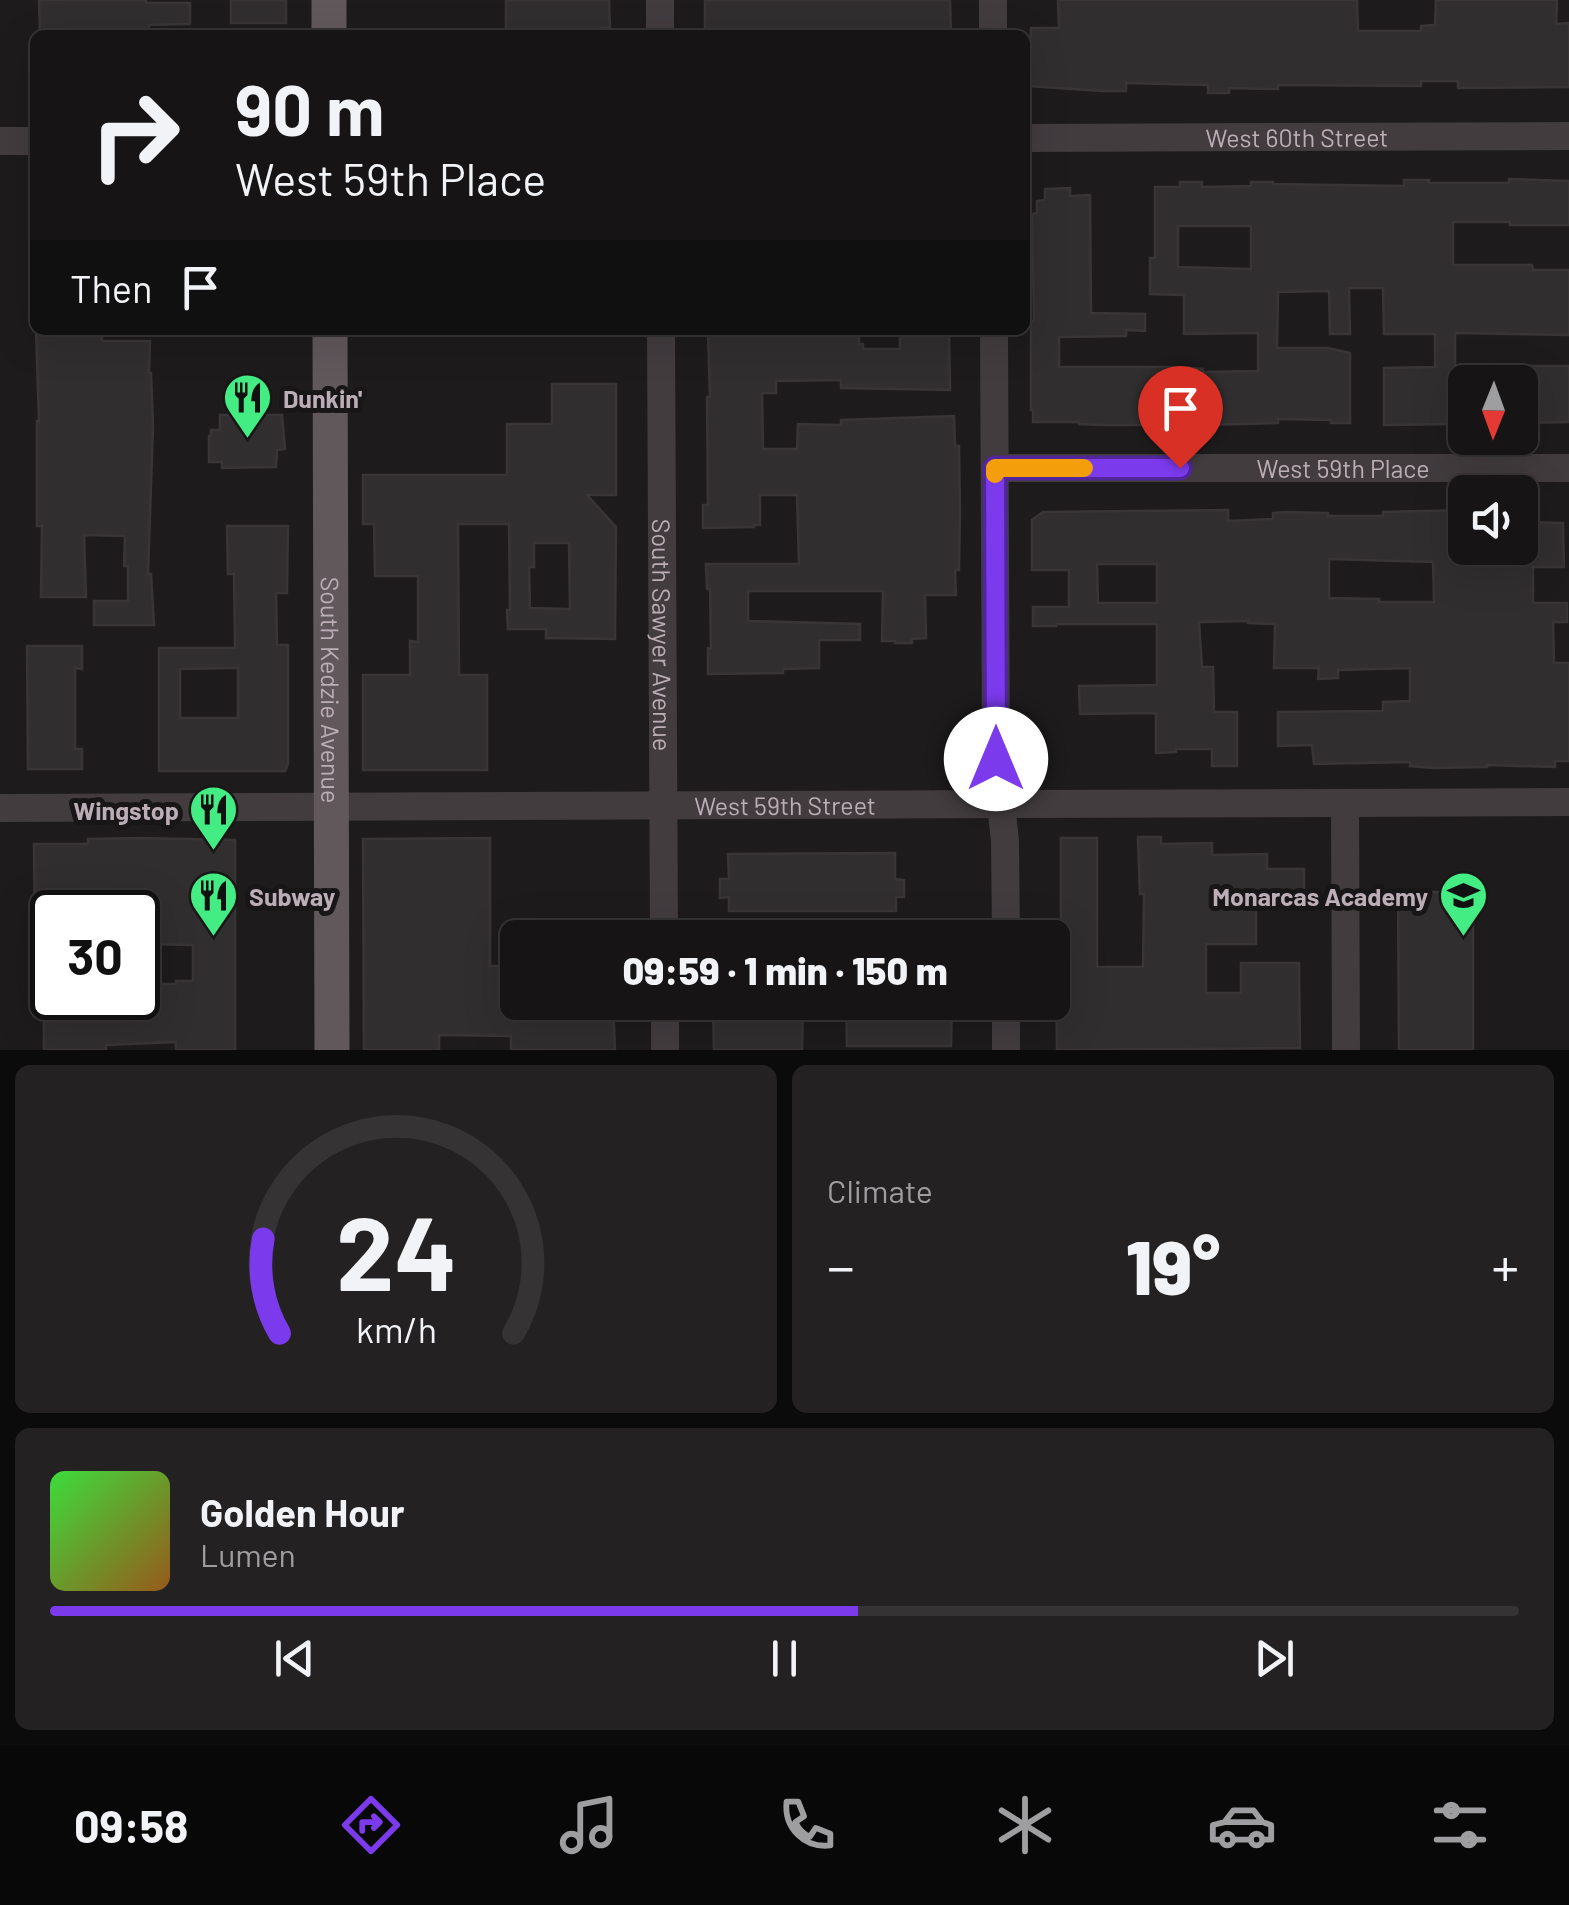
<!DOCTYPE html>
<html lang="en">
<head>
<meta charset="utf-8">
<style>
  :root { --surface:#161414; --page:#232122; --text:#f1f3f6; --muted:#9e9ea0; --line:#353334; --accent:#7c3aed }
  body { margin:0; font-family:Barlow,sans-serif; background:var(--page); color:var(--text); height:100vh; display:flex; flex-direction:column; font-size:38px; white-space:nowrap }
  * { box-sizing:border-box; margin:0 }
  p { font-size:32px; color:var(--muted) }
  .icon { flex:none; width:55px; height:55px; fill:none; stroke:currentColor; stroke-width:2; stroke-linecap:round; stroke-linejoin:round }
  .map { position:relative; height:1050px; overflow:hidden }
  .panel { display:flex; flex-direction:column; gap:15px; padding:15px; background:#0c0b0b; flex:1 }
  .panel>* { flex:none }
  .banner { position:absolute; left:30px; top:30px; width:1000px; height:305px; border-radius:15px; box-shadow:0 10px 40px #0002,0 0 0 2px var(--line); background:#161414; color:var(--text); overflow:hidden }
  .needle { width:65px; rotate:181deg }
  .tools { position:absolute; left:1448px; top:365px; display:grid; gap:20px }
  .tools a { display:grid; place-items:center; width:90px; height:90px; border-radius:15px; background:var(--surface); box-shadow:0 10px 40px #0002,0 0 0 2px var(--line); font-size:50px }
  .speed { position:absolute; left:30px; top:890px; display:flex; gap:20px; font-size:50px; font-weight:700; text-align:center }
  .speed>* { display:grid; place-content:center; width:130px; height:130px; border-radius:50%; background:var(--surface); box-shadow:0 10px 40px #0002,0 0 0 2px var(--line); line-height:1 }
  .speed .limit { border:5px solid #111; border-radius:15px; background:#fff; color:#111 }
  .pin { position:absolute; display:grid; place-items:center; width:85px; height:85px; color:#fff; margin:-102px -42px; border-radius:50% 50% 50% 0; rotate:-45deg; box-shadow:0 0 10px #0007 }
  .pin .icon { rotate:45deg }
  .me { position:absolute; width:110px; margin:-55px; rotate:0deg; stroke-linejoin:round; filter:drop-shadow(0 0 8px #0008) }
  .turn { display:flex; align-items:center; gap:35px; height:210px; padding:0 40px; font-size:45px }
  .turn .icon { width:130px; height:130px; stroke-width:2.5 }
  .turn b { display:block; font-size:70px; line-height:85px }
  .then { display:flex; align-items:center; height:95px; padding:0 40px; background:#0003; gap:20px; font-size:38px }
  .big { font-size:75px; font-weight:800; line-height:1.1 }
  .panel .card { flex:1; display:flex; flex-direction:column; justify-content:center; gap:15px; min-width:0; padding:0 35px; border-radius:15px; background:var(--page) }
  .panel .dial { align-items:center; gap:0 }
  .dial svg { height:260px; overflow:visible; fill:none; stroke:var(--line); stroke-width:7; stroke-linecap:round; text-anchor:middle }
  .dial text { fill:var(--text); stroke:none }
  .song { display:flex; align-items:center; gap:30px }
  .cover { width:120px; height:120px; border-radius:15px; background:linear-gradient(135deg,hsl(120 70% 55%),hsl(30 70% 35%)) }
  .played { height:10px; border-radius:5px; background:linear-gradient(90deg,var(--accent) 55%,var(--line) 55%) }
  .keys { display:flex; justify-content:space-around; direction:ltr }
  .heat { display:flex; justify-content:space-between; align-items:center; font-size:55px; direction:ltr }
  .panel .tiles { flex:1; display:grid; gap:15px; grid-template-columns:1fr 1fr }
  .card:last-child { grid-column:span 2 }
  .trip { position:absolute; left:500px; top:920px; width:570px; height:100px; border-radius:15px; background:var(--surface); box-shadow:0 10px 40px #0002,0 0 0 2px var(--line); font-weight:800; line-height:100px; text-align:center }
  .tabs { display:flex; height:160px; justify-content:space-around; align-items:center; background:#090808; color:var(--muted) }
  .tabs .icon { width:70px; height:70px }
  .tabs .active { color:var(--accent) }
  .tabs b { font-size:45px; color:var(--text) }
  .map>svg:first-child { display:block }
</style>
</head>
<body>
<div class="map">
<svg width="1569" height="1050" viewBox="0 0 1569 1050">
  <rect width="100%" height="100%" fill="#1d1b1b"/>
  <!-- building -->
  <path fill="#312e2f" stroke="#393536" stroke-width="2.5" fill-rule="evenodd" d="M39 0H146V3H190V24L149 25 148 35H40Z
    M231 0H286V23H231Z
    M506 0H609L610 28H602V35H506Z
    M705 0H950L951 35H705Z
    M1058 0H1357L1358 31H1421V26L1435 25 1436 0H1557L1556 24 1569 23V87L1458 88V81H1421V86L1278 85V89L1229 88V93H1208V85L1126 83V91H1102L1028 86 1031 28H1059Z
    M1509 179 1569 181V225H1510V222H1453V265H1532L1533 270H1569V335L1455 333V366H1465V414H1456V424L1384 425V368L1435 367V334H1384L1383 288H1349L1350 334H1330L1329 291 1278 292 1277 348H1328L1350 353V423H1331V420L1278 419V423L1203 425H1104L1079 424V422H1033V410H1031V321H1034L1032 214 1037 213V201L1045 200V189L1070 188V196L1090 195 1091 313 1145 314V331L1126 330V336L1059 337V367H1178L1203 369V372L1258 371V333L1184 334V295L1150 294V258H1155V187H1180V182H1202V187L1251 186V182H1273V184L1404 186V180H1429V183H1509ZM1178 226H1251V269L1178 267Z
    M36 330H102V341H150L149 373H151L153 426 148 574H151L154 625H94V601H128V566H124L125 536 84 535 86 597H41L42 526H37V421H39Z
    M797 330H859V344H863V349H900V330H949L950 390 841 388V380L776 381V393H762L763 449H797L798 424 841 425V420L954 416 955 446H959L960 511 959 570H955L956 595H925L926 638 912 639V643H895V641H882L883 591H748V621L860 624V640H819V668L783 669V673L708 674V648H711L710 589H707L706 564H799L797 495H760V525H754V527L703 528V505H708L707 397H710L708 332H797Z
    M1520 366H1569V422L1520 423Z
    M552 384H616V495H587L616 527 615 639 546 638V629H508L507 610H510L509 524H458L459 675H487V770H363V675H410V641L418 642V576H375L374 524H363V475H507V424H552ZM534 543H569L570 609 530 608 529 567H534Z
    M220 415H282L285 449 277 450 276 467 222 468V462H209V436H211V430H220Z
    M1228 510V521L1273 519V513L1286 512 1328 513V516H1383V512L1465 510V548H1520V522L1563 523 1564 567H1533V603H1567V622H1553L1554 663H1569V761H1555V767L1487 765V767L1434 768 1410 766V762L1314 764 1312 745 1278 746V712L1383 711V702L1410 701V668L1338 670V678L1318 679 1319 668H1274L1275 624 1248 623V621L1199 622 1202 667H1213L1214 712H1237V766H1212V749H1176V752L1156 753V713L1080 714 1079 686 1157 685V624H1056V626H1033V607H1069V570H1032V520L1043 512ZM1329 559 1433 562 1434 602H1379V599L1329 598ZM1097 564H1157V603H1098Z
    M227 526H288L287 593H276L277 645H288V764L285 771H159V648H235L234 574H228ZM230 668H238V718H180V669Z
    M27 646H82V669L75 668V749H82V769H28Z
    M1138 837H1161V844L1212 843V855L1267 854V869H1304V899H1256V944H1206V993H1241V963H1299L1300 1048 1057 1050 1056 976 1061 969V838H1097V967H1143L1144 894H1140Z
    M139 838 235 840V1050H176V1042L106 1045V1050H44V998H138V984H176V981H193V945L138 944V912H52V934H35L34 844H88V839Z
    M490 838V966H518V1002H613L615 1050H511V1036L439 1035V1050H364L363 839Z
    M895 853V879L904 880V897H896V911H729V897L720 898V879H729L728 854Z
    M1398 892H1473V1050H1399Z
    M778 1002H803L802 1050H714L713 1010 759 1007 778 1005Z
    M846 1002H952L951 1046H847Z"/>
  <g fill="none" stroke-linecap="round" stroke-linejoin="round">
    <!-- minor -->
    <g stroke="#423c3f" stroke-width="28">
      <path d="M660 0V35"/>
      <path d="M993 0V35"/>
      <path id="s1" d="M1025 138 1569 136"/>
      <path d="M0 141H35"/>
      <path id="s2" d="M661 330 664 938"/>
      <path d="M994 330 996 759 1005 841 1006 938"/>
      <path id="s3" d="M995 468H1569"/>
      <path d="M1345 803 1346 1050"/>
      <path id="s4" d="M0 808 1569 802"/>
      <path d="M665 1002V1050"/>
      <path d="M1006 1002V1050"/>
    </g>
    <!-- major -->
    <g stroke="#61585c" stroke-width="35">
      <path d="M329 0V35"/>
      <path id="s5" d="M330 330 332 1050"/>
    </g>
  </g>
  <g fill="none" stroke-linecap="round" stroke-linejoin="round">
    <defs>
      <path id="route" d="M996 759 995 468H1180"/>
    </defs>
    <!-- route casing -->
    <use href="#route" stroke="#51269a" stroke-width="25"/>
    <!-- route -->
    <use href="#route" stroke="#7c3aed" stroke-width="18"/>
    <!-- slow -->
    <path stroke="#f59e0b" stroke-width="18" d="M995 474V468H1084"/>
  </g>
  <!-- icons -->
  <defs>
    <symbol id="restaurant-pin" viewBox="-11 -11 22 30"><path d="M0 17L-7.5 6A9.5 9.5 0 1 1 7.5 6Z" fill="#43ed84" stroke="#181616"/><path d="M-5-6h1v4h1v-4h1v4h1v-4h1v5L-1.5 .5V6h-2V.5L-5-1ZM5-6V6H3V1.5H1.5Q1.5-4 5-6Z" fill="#111"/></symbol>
    <symbol id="school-pin" viewBox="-11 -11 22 30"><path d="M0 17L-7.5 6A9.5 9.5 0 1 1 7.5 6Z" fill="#43ed84" stroke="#181616"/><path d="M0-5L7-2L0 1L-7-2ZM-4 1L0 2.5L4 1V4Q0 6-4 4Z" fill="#111"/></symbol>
  </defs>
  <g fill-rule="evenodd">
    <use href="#restaurant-pin" x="220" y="370" width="55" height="75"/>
    <use href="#restaurant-pin" x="186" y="782" width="55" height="75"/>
    <use href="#restaurant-pin" x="186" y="868" width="55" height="75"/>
    <use href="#school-pin" x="1436" y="868" width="55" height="75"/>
  </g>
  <g text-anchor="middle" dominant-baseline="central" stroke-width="10" stroke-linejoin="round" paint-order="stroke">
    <!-- street labels -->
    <g font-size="25" fill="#bcaeb6" stroke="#181616">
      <text stroke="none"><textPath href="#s1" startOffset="272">West 60th Street</textPath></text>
      <text stroke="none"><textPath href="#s3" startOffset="348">West 59th Place</textPath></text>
      <text stroke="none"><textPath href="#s2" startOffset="305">South Sawyer Avenue</textPath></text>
      <text stroke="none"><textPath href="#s5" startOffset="360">South Kedzie Avenue</textPath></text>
      <text stroke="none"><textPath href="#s4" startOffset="785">West 59th Street</textPath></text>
    </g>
    <!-- poi labels -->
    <g font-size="25" font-weight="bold" fill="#bcaeb6" stroke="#181616" text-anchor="start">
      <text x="283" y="398">Dunkin'</text>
      <text x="179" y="810" text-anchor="end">Wingstop</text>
      <text x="249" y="896">Subway</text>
      <text x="1428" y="896" text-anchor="end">Monarcas Academy</text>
    </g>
  </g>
</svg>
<div class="tools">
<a><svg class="needle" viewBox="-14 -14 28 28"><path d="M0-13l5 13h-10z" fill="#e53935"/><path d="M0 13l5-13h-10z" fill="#9e9ea0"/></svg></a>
<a><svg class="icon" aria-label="sound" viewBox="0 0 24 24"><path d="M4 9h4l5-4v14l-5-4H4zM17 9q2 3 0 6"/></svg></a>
</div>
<div class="speed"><div class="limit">30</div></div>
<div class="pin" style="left:1180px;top:468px;background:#d93025"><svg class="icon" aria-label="arrive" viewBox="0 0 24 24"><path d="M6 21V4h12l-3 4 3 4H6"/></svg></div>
<svg class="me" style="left:996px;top:759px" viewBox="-20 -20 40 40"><circle r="19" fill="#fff"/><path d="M0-13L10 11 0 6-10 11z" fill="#7c3aed"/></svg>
<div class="trip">09:59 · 1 min · 150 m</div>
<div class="banner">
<div class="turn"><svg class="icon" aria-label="right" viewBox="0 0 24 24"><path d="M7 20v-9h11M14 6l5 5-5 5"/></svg><div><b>90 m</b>West 59th Place</div></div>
<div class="then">Then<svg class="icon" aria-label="arrive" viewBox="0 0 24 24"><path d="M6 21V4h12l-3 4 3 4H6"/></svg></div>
</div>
</div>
<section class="panel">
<div class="tiles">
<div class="card dial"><svg viewBox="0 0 100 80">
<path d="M14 69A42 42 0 1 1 86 69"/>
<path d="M14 69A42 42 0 0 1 9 40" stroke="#7c3aed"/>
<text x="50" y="56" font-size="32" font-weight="700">24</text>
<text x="50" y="72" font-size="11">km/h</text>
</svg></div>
<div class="card"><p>Climate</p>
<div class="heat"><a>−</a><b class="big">19°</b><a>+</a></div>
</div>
<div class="card">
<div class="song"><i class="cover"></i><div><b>Golden Hour</b><p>Lumen</p></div></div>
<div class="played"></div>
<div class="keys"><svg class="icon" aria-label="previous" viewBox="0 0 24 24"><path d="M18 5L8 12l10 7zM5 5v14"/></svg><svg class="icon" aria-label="pause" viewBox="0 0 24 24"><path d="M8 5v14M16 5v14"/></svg><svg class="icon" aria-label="next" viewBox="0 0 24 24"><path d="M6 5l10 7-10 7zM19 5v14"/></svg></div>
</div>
</div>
</section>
<nav class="tabs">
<b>09:58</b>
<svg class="icon active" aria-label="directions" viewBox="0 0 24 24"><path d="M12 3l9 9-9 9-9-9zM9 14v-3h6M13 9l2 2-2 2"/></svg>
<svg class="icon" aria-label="music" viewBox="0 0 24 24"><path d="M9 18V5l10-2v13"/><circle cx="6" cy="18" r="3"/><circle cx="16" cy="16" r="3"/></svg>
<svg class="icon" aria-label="phone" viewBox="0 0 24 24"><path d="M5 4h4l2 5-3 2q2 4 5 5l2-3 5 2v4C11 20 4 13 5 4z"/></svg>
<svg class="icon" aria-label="climate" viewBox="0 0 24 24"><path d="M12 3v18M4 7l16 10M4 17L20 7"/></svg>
<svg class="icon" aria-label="car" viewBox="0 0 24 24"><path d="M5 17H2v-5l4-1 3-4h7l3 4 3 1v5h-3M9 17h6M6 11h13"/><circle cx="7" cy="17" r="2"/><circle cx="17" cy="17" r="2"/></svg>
<svg class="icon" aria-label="filters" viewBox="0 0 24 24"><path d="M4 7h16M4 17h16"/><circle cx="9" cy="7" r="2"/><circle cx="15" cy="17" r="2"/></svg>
</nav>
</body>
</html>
